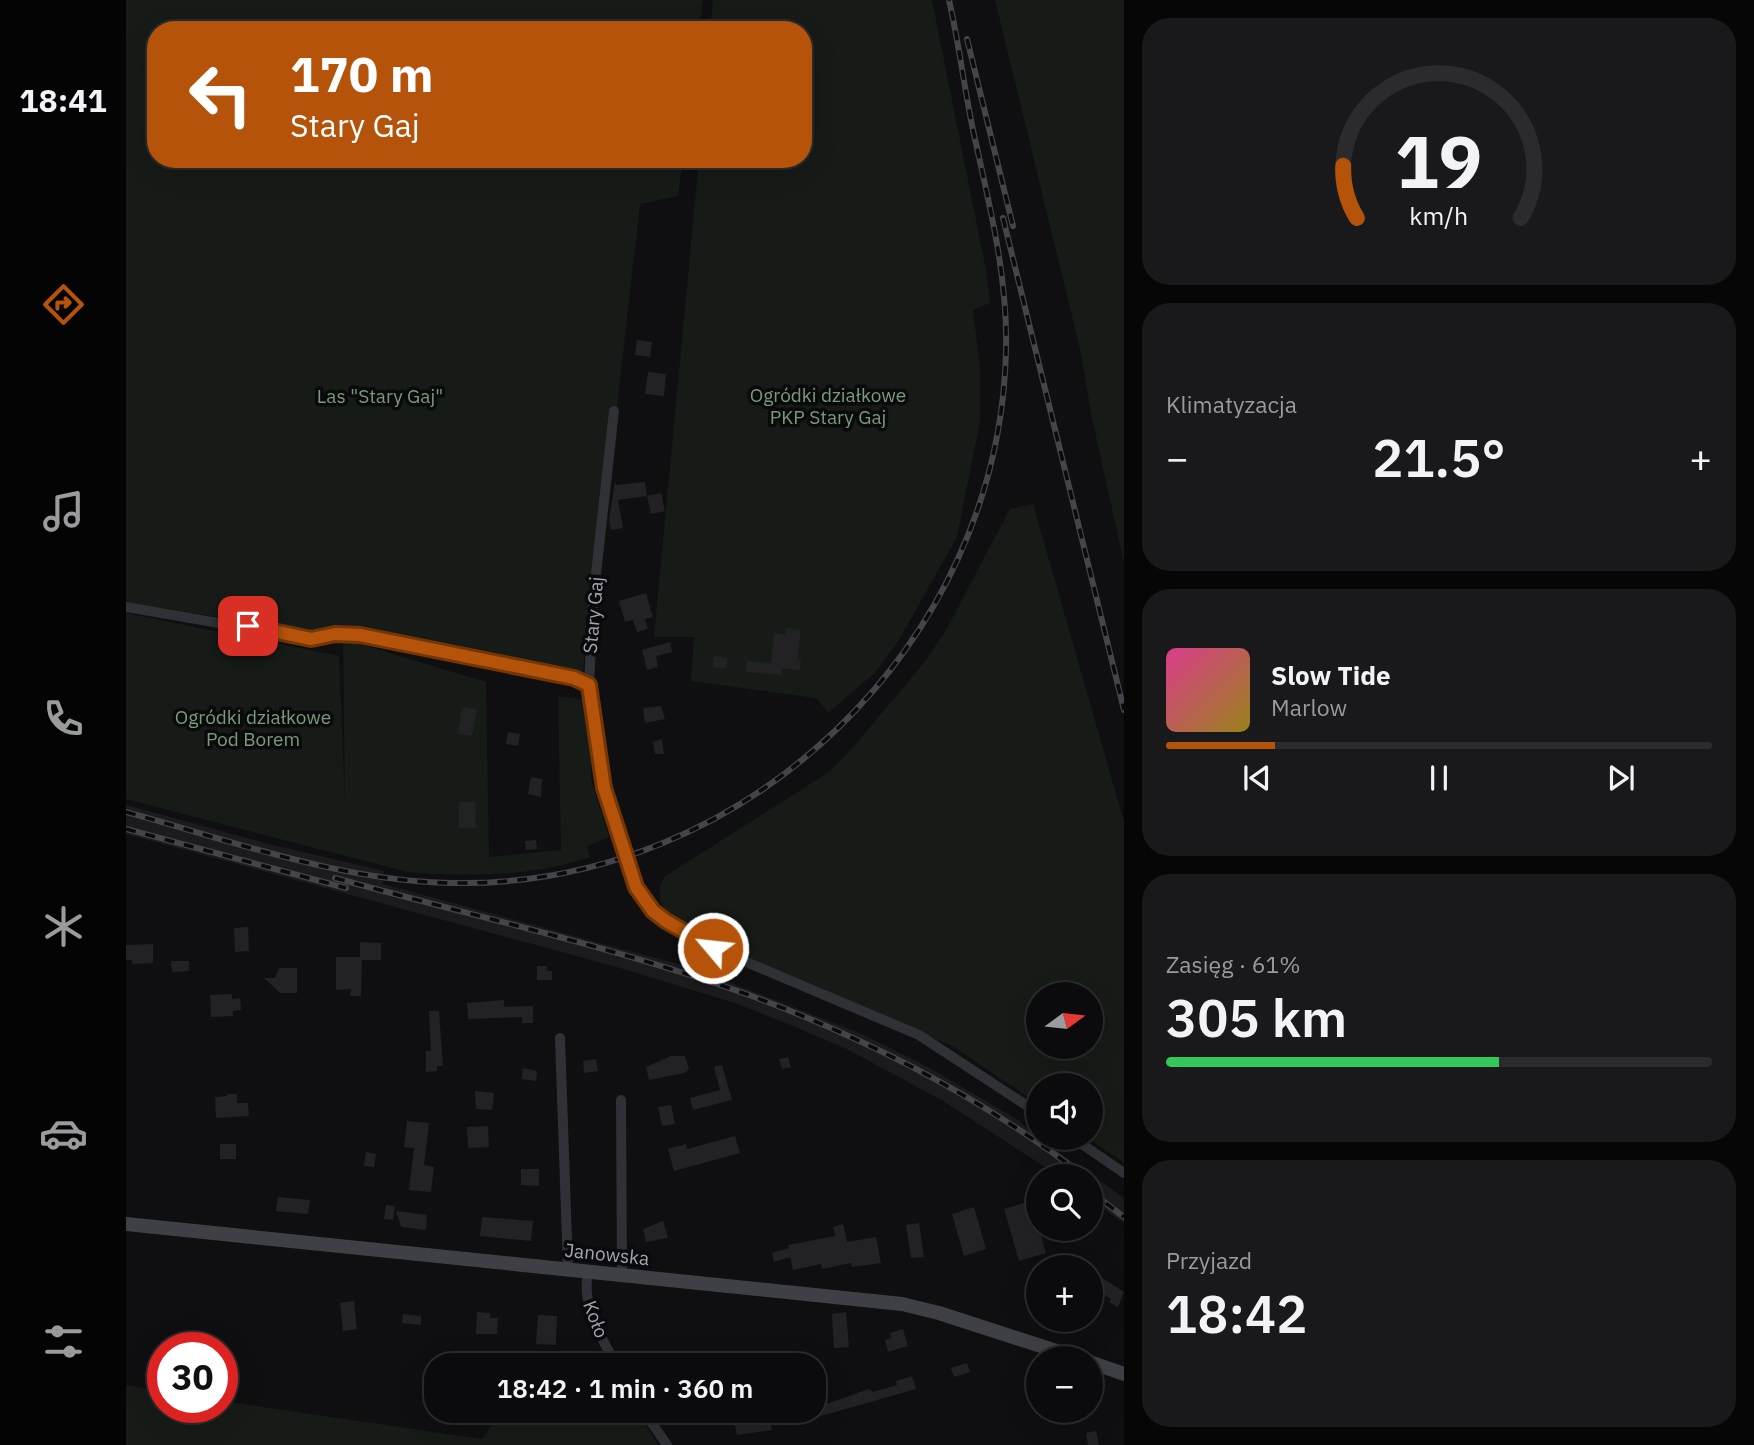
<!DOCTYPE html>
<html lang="pl">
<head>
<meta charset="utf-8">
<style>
  :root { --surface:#0b0b0d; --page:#19191b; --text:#f1f3f6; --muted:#9a9b9d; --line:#2b2b2e; --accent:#b45309 }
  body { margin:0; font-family:"IBM Plex Sans",sans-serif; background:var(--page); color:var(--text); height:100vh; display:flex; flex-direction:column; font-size:26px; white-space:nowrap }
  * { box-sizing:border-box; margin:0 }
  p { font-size:23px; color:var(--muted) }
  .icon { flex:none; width:38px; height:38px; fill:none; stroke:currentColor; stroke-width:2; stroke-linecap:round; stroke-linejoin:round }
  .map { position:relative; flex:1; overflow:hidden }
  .drawer { display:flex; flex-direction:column; gap:18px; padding:18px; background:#060607; width:630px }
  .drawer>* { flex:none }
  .hud { position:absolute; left:21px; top:21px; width:665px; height:147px; border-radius:28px; box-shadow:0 7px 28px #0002,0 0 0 2px var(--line); background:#b45309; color:#fff; overflow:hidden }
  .needle { width:46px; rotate:75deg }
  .controls { position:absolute; left:900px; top:982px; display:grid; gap:14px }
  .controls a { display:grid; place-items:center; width:77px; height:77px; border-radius:50%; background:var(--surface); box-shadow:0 7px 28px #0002,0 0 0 2px var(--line); font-size:35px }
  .speed { position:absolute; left:21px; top:1332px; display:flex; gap:14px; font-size:35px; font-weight:700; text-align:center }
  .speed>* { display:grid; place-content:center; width:91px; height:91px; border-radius:50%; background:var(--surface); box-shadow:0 7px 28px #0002,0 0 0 2px var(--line); line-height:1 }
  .speed .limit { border:10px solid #d22; background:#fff; color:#111 }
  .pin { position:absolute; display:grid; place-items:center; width:60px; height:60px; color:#fff; margin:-30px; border-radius:14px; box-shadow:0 4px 10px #0006 }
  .me { position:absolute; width:77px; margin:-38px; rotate:298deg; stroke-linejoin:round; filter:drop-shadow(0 0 5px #0008) }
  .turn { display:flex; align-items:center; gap:24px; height:147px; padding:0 28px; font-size:32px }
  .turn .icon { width:91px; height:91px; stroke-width:2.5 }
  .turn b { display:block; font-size:49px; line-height:60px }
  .big { font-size:52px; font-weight:600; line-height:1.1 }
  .drawer .widget { flex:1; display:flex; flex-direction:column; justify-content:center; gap:10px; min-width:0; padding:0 24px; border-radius:28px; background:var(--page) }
  .drawer .dial { align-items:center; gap:0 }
  .dial svg { height:182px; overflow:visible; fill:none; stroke:var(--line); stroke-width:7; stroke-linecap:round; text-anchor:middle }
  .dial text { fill:var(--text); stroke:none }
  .song { display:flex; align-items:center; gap:21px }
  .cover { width:84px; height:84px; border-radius:10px; background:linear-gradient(135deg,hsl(330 70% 55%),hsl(50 70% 35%)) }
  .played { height:7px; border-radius:4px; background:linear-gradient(90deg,var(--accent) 20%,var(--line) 20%) }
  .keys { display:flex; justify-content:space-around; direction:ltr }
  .heat { display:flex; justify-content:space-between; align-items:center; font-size:38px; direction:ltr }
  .charge { height:10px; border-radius:5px; background:linear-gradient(90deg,#34c759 61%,var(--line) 0) }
  .trip { position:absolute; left:298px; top:1353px; width:402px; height:70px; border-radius:28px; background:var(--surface); box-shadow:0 7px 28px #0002,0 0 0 2px var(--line); font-weight:600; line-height:70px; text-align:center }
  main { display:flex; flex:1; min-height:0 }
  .dock { display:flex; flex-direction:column; width:126px; justify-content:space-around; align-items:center; background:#040405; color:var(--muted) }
  .dock .icon { width:49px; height:49px }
  .dock .current { color:var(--accent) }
  .dock b { font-size:32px; color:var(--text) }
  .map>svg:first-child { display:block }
</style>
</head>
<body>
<main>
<nav class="dock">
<b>18:41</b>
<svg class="icon current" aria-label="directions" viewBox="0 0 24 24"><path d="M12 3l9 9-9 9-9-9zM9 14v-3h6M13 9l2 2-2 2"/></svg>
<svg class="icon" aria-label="music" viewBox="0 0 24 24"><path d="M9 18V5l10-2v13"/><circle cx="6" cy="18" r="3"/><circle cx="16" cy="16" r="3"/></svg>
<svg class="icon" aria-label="phone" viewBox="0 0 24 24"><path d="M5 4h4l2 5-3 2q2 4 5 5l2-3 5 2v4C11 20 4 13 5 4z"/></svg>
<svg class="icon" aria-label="climate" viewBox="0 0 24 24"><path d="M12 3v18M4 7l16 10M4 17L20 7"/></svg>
<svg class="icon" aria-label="car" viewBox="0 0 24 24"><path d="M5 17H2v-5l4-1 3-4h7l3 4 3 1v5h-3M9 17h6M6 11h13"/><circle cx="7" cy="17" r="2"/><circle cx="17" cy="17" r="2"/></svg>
<svg class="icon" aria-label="filters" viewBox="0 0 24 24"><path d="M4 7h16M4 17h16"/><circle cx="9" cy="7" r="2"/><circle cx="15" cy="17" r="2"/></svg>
</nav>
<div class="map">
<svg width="998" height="1445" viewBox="0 0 998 1445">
  <rect width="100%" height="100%" fill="#0f0f11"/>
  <!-- built -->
  <path fill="#1b1b1e" d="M0 805 143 844 258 871 257 884 570 969 736 1034 800 1066 892 1120 912 1138 986 1189 998 1198V1224L964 1198V1176H933L817 1101 721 1049 662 1024 609 1003 487 966 0 834Z"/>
  <!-- green -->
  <path fill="#161b17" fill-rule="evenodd" d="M0 0H577L573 30H30V159H557L552 196 514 204 486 450 465 583 457 672 204 631 188 633 0 602Z
    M587 0H806L860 270 864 303 847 310 854 366V421L831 537 773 640 749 673 702 713 690 698 565 681 568 637H528L573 159H677V30H584Z
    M869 0H998V563L966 418 955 353Z
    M907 504 998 822V1163L962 1138H964V1085H912V1104L828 1047 586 942 553 925 543 917 534 901V886L538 877 703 772 729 745 797 664 819 632 884 509ZM912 994H964V1046H912Z
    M0 613 213 656 219 802 217 639 360 682 363 857 435 850 432 696 460 700 466 739 465 779 483 837 461 846 464 857C405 877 343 877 282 872L0 799Z
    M0 1385 37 1391V1407H96V1401L356 1439 376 1411H511L532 1445H0Z"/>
  <!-- building -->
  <path fill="#222225" d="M511 340 526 342 524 357 509 355Z
    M522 372 540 374 538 396 519 394Z
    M489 481 490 485 519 482 521 496 535 493 539 511 525 514 521 496 492 500 497 528 485 530 483 520Z
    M520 593 527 617 519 619 522 629 511 632 507 620 499 622 493 601Z
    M660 628 675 630 671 660 675 661 674 670 655 668V675L620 672 621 661 645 663 648 633 660 635Z
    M544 642 546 652 530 656 532 667 521 670 516 650Z
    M588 656 601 658 600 669 587 667Z
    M535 706 539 719 519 723 517 708Z
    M336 707 351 709 346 736 332 734Z
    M382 732 394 734 392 746 380 744Z
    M536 739 538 754H529L527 742Z
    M405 777 416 779 415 797 402 794Z
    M333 802H349L350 828H333Z
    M410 840 411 849 400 850 399 841Z
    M122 927 123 951 109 952 108 928Z
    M234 942 255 943V960H236L235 996H224L225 989 210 990V957H234Z
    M27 944V963L6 964V960H0V945Z
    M45 961H63V971L46 972Z
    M411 966H421V971H426V980H411Z
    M153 968H171V993H154L138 978H149Z
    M106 994V999L114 998 115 1010 107 1011V1016L85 1017 84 995Z
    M378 1000V1007L407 1006V1023H396V1017L342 1019 341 1003Z
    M303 1011H313L317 1066H311V1071L300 1072V1051H305Z
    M545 1056H559L563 1069 558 1073 523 1080 520 1067Z
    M662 1057 665 1067 656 1069 653 1059Z
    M470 1059 472 1071 458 1073 457 1061Z
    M596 1065 606 1100 567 1110 564 1098 594 1090 588 1067Z
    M397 1068 411 1071 410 1081 396 1079Z
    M349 1091 368 1093 366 1110 350 1109Z
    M101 1094H111V1103H122L123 1116 90 1118 89 1097 101 1096Z
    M545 1105 549 1124 536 1126 532 1107Z
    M281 1121 303 1123 298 1165 308 1167 305 1192 283 1190 288 1148 278 1147Z
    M362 1126 363 1147 342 1148 341 1127Z
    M609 1136 614 1153 548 1171 542 1149 560 1144 561 1149Z
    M94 1144H110V1159H94Z
    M240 1152 250 1154 248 1167 238 1166Z
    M395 1169H413V1186L395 1185Z
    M152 1197 184 1200 182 1214 150 1211Z
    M905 1201 920 1253 893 1261 878 1209Z
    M260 1205 269 1206 267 1220 258 1219Z
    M848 1207 860 1249 838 1256 826 1214Z
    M270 1211 301 1215 300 1230 275 1227Z
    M356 1217 407 1221 405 1241 354 1236Z
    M537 1221 542 1238 520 1242 517 1229Z
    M793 1223 798 1257 785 1258 780 1225Z
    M717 1224 721 1242 750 1237 755 1263 726 1267 725 1263 696 1269 695 1264 667 1270 664 1257 648 1262 646 1253 663 1248 662 1245 709 1236 707 1227Z
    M964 1270 998 1292 992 1307 983 1302 985 1299 964 1285Z
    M228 1301 231 1329 217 1331 214 1303Z
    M351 1312 364 1313V1318H372L371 1334H350Z
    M720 1312 723 1347 708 1348 706 1314Z
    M277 1314 295 1316V1325L276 1323Z
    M412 1315 431 1316 430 1345 410 1344Z
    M777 1329 782 1346 762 1352 759 1340 765 1338 764 1333Z
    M841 1363 844 1372 828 1377 825 1368Z
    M786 1376 790 1389 688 1418V1398H698L700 1404 743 1389 747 1392 771 1385 770 1381Z
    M632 1412 634 1422 643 1419 646 1430 611 1435 607 1416Z
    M970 1431 973 1445H962L960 1433Z"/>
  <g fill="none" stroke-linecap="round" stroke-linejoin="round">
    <!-- street -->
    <path stroke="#303136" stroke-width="10" d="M488 411 467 601 463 685 478 788 510 887 527 911 552 929 587 948 793 1035 912 1113
      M0 607 185 639 209 633 235 635 448 678 463 685
      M434 1038 442 1270
      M495 1100 496 1275
      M947 1138 998 1173
      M462 1272C455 1306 475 1336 490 1365
      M517 1410 541 1445"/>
    <!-- secondary -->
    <path stroke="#3e4045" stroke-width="14" d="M0 1224 776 1304 813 1313 952 1358
      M964 1362 998 1374"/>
    <defs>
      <path id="rail" d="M841 39 887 226
        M877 218 998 710
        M0 812C106 841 214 881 325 883 620 889 873 645 880 351 882 275 863 204 847 130 838 87 833 43 823 0
        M0 829 220 888
        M209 878C347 916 489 947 623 995 742 1039 858 1099 958 1176
        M964 1191 998 1217"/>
    </defs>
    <!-- rail casing -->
    <use href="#rail" stroke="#43454a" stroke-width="6"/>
    <!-- rail -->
    <use href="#rail" stroke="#0a0a0c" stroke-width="3.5" stroke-dasharray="10" stroke-linecap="butt"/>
  </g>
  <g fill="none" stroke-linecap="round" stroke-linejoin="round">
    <defs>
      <path id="route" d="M122 626 185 639 209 634 234 635 448 678 463 685 478 788 510 887 527 911 540 921 587 948"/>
    </defs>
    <!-- route casing -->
    <use href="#route" stroke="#753606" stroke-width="18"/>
    <!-- route -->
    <use href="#route" stroke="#b45309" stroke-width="12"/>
  </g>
  <g text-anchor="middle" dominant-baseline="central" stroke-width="7" stroke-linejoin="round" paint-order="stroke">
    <!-- park labels -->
    <g font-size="19" fill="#789c79" stroke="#0a0a0c">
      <text x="702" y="395">Ogródki działkowe<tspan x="702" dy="22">PKP Stary Gaj</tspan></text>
      <text x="254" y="396">Las "Stary Gaj"</text>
      <text x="127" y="717">Ogródki działkowe<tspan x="127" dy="22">Pod Borem</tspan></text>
    </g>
    <!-- street labels -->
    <g font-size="19" fill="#a1a6b1" stroke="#0a0a0c">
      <text transform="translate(467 615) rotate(-85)">Stary Gaj</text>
      <text transform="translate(481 1254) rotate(6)">Janowska</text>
      <text transform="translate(470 1319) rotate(69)">Koło</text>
    </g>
  </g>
</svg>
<div class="controls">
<a><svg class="needle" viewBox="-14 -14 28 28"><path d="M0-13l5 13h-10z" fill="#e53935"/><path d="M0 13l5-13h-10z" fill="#9a9b9d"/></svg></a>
<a><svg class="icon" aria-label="sound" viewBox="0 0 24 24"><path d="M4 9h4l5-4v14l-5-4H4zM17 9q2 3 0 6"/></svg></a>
<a><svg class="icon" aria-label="search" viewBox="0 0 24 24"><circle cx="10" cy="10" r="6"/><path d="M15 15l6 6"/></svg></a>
<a>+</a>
<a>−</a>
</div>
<div class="speed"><div class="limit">30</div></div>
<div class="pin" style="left:122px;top:626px;background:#d93025"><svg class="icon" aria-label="arrive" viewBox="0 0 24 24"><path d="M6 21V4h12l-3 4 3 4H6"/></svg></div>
<svg class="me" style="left:587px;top:948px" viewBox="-20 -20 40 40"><circle r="17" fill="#b45309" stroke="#fff" stroke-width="3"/><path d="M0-11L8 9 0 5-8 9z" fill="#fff"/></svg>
<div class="trip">18:42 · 1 min · 360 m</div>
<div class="hud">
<div class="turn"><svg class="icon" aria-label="left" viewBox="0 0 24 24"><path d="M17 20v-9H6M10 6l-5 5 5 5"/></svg><div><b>170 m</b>Stary Gaj</div></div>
</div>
</div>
<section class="drawer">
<div class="widget dial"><svg viewBox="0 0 100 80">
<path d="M14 69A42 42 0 1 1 86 69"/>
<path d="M14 69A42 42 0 0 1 8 46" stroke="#b45309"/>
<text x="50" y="56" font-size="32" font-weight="700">19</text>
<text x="50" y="72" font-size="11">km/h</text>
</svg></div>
<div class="widget"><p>Klimatyzacja</p>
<div class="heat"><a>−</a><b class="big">21.5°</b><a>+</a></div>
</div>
<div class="widget">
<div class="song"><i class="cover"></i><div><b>Slow Tide</b><p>Marlow</p></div></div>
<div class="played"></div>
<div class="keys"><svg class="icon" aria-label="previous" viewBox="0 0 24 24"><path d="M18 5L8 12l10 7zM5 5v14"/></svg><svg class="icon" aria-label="pause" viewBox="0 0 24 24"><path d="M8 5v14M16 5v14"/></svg><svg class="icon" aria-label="next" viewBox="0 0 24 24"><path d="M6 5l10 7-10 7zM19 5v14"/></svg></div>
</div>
<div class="widget"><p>Zasięg · 61%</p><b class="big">305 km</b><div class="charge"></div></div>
<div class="widget"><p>Przyjazd</p><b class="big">18:42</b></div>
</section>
</main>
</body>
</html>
